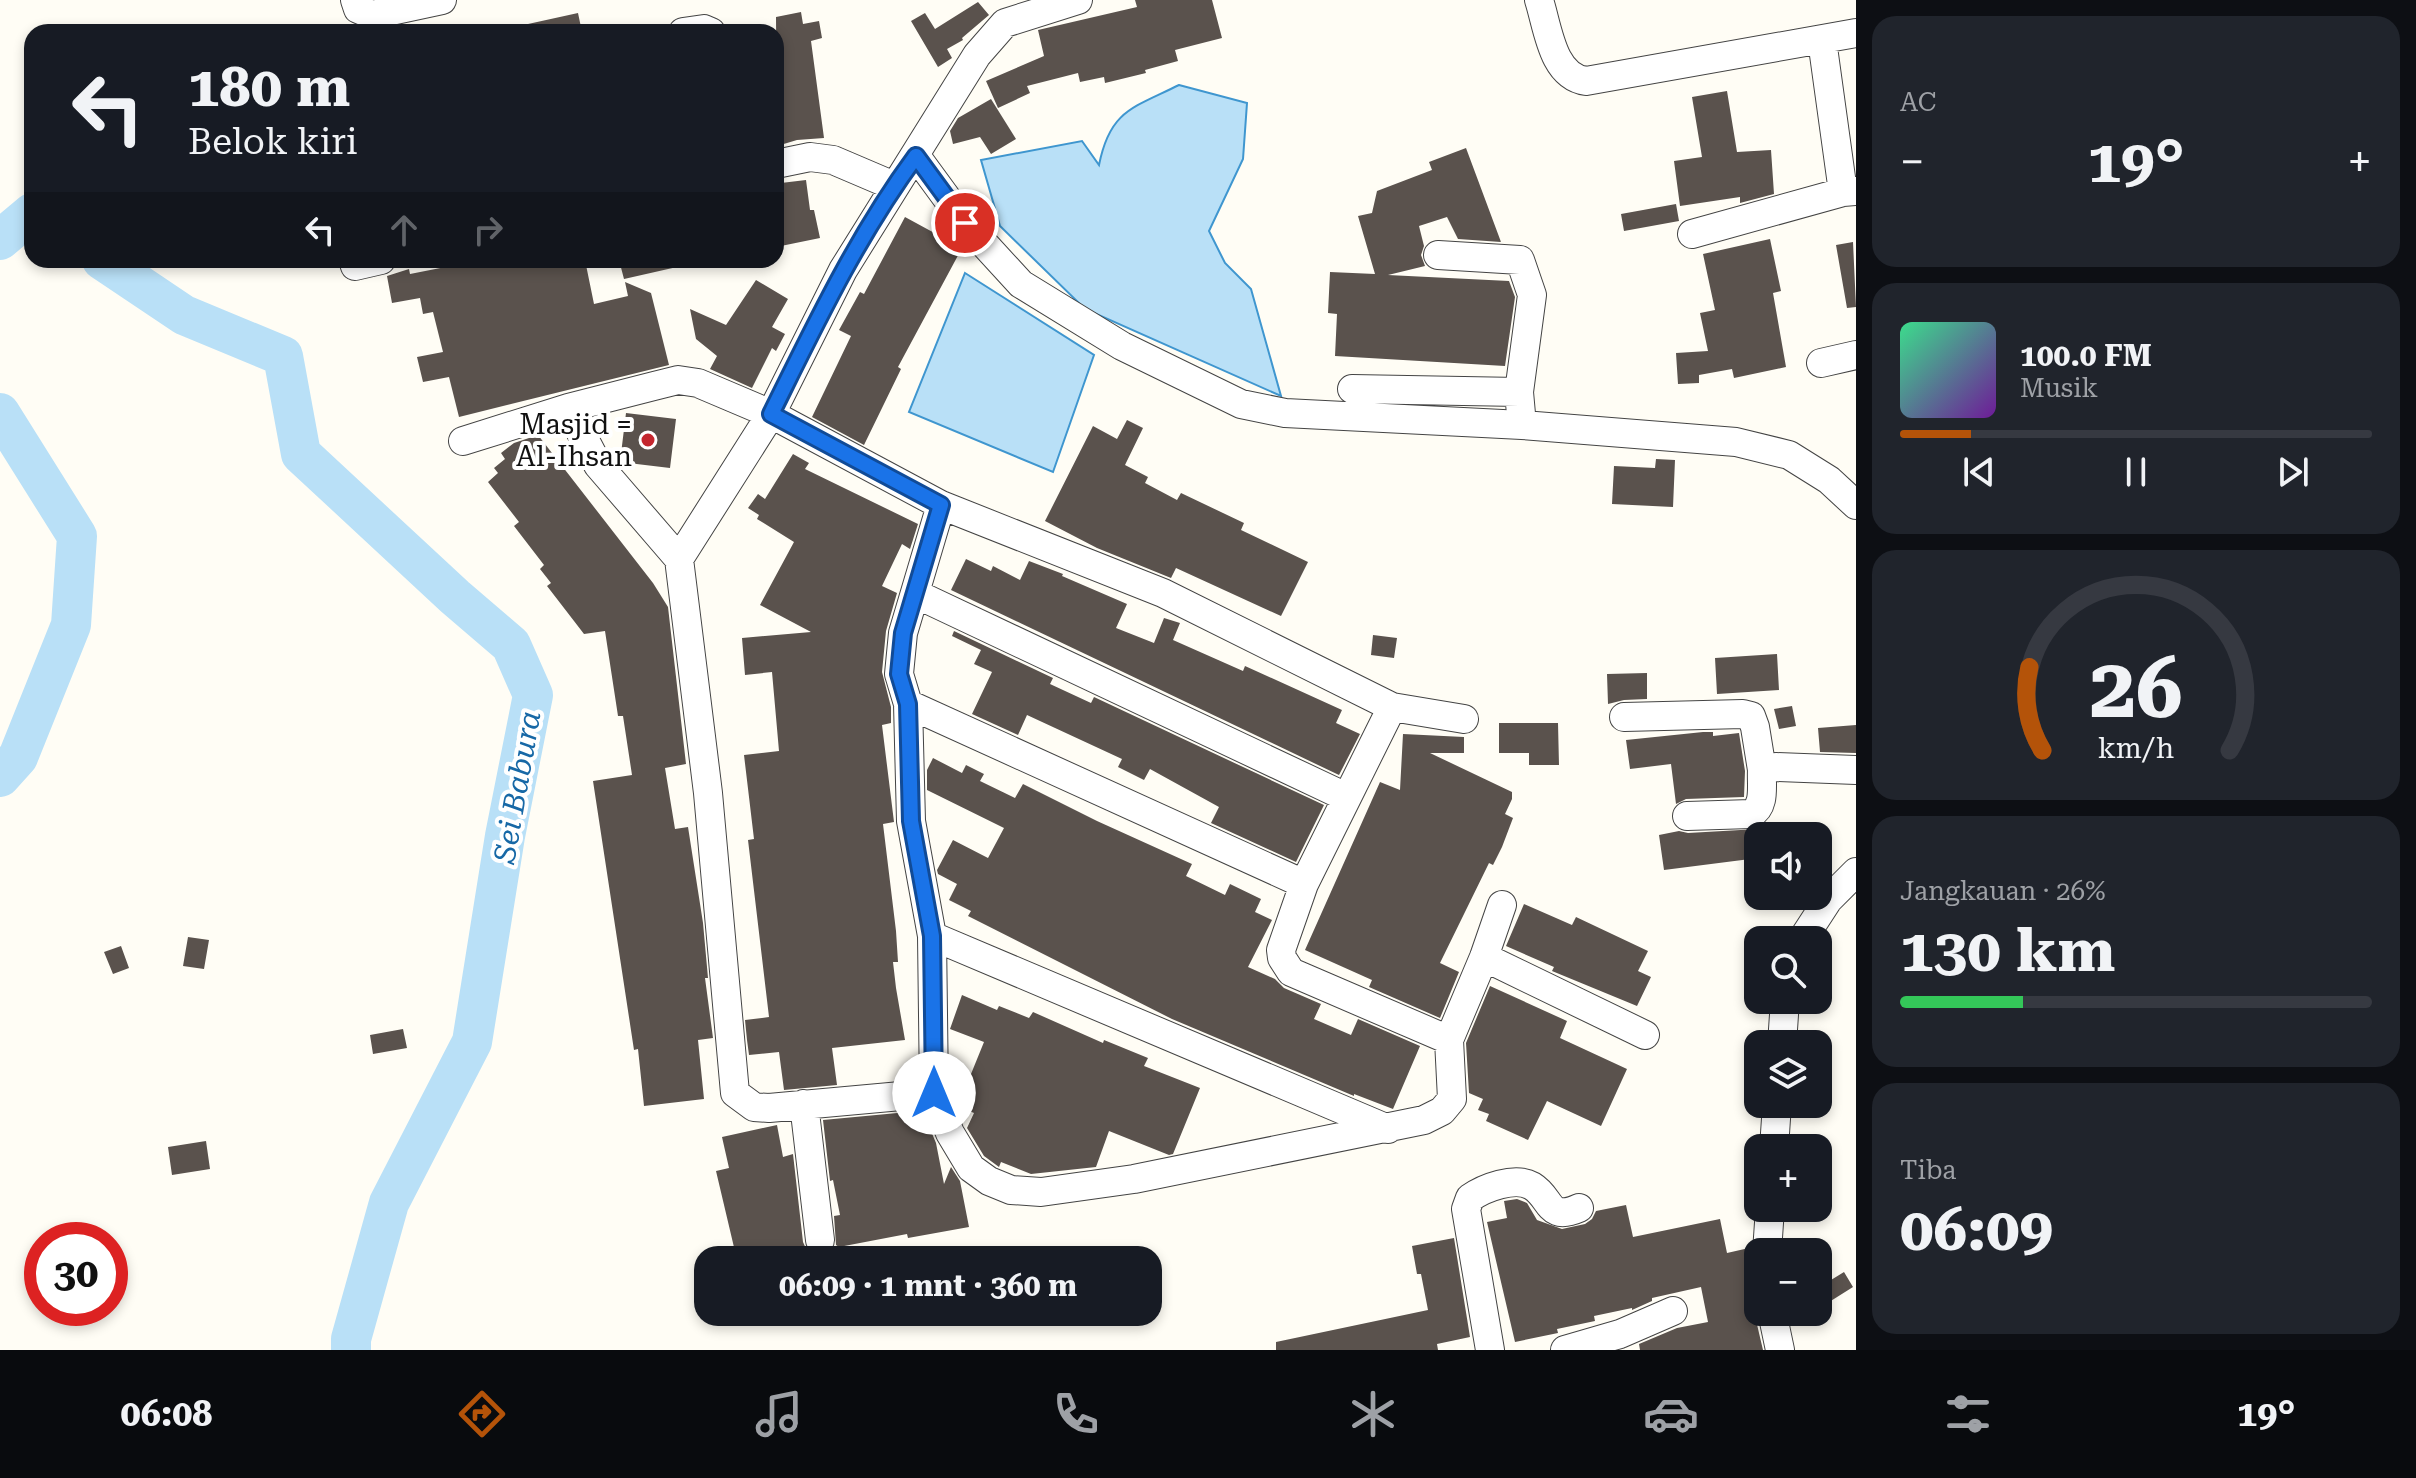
<!DOCTYPE html>
<html lang="id">
<head>
<meta charset="utf-8">
<style>
  :root { --surface:#171b24; --page:#20242c; --text:#f1f3f6; --muted:#9ea1a6; --line:#363941; --accent:#b45309 }
  body { margin:0; font-family:"Roboto Serif",serif; background:var(--page); color:var(--text); height:100vh; display:flex; flex-direction:column; font-size:30px; white-space:nowrap }
  * { box-sizing:border-box; margin:0 }
  p { font-size:26px; color:var(--muted) }
  .icon { flex:none; width:44px; height:44px; fill:none; stroke:currentColor; stroke-width:2; stroke-linecap:round; stroke-linejoin:round }
  .map { position:relative; flex:1; overflow:hidden }
  .panel { display:flex; flex-direction:column; gap:16px; padding:16px; background:#0d0f14; width:560px }
  .panel>* { flex:none }
  .guide { position:absolute; left:24px; top:24px; width:760px; height:244px; border-radius:24px; box-shadow:0 4px 12px #0003; background:#171b24; color:var(--text); overflow:hidden }
  .controls { position:absolute; left:1744px; top:822px; display:grid; gap:16px }
  .controls a { display:grid; place-items:center; width:88px; height:88px; border-radius:16px; background:var(--surface); box-shadow:0 4px 12px #0003; font-size:40px }
  .speed { position:absolute; left:24px; top:1222px; display:flex; gap:16px; font-size:40px; font-weight:700; text-align:center }
  .speed>* { display:grid; place-content:center; width:104px; height:104px; border-radius:50%; background:var(--surface); box-shadow:0 4px 12px #0003; line-height:1 }
  .speed .limit { border:12px solid #d22; background:#fff; color:#111 }
  .pin { position:absolute; display:grid; place-items:center; width:68px; height:68px; color:#fff; margin:-34px; border:4px solid #fff; border-radius:50%; box-shadow:0 2px 8px #0007 }
  .me { position:absolute; width:88px; margin:-44px; rotate:0deg; stroke-linejoin:round; filter:drop-shadow(0 0 6px #0008) }
  .turn { display:flex; align-items:center; gap:28px; height:168px; padding:0 32px; font-size:36px }
  .turn .icon { width:104px; height:104px; stroke-width:2.5 }
  .turn b { display:block; font-size:56px; line-height:68px }
  .lanes { display:flex; align-items:center; height:76px; padding:0 32px; background:#0003; justify-content:center; gap:40px; direction:ltr }
  .lanes .off { opacity:.35 }
  .big { font-size:60px; font-weight:700; line-height:1.1 }
  .panel .card { flex:1; display:flex; flex-direction:column; justify-content:center; gap:12px; min-width:0; padding:0 28px; border-radius:24px; background:var(--page) }
  .panel .dial { align-items:center; gap:0 }
  .dial svg { height:208px; overflow:visible; fill:none; stroke:var(--line); stroke-width:7; stroke-linecap:round; text-anchor:middle }
  .dial text { fill:var(--text); stroke:none }
  .song { display:flex; align-items:center; gap:24px }
  .cover { width:96px; height:96px; border-radius:12px; background:linear-gradient(135deg,hsl(150 70% 55%),hsl(280 70% 35%)) }
  .played { height:8px; border-radius:4px; background:linear-gradient(90deg,var(--accent) 15%,var(--line) 15%) }
  .keys { display:flex; justify-content:space-around; direction:ltr }
  .heat { display:flex; justify-content:space-between; align-items:center; font-size:44px; direction:ltr }
  .charge { height:12px; border-radius:6px; background:linear-gradient(90deg,#34c759 26%,var(--line) 0) }
  .trip { position:absolute; left:694px; top:1246px; width:468px; height:80px; border-radius:24px; background:var(--surface); box-shadow:0 4px 12px #0003; font-weight:700; line-height:80px; text-align:center }
  .dock { display:flex; height:128px; justify-content:space-around; align-items:center; background:#090b0e; color:var(--muted) }
  .dock .icon { width:56px; height:56px }
  .dock .on { color:var(--accent) }
  .dock b { font-size:36px; color:var(--text) }
  main { display:flex; flex:1; min-height:0 }
  .map>svg:first-child { display:block }
</style>
</head>
<body>
<main>
<div class="map">
<svg width="1856" height="1350" viewBox="0 0 1856 1350">
  <rect width="100%" height="100%" fill="#fffdf5"/>
  <!-- water -->
  <path fill="#b9e0f7" stroke="#3f96cf" stroke-width="2" d="M1179 85 1247 103 1243 159 1209 231 1225 263 1251 289 1281 396 1085 309 1000 226 981 160 1082 141 1099 165C1110 110 1133 108 1179 85Z
    M965 273 1094 355 1053 472 909 412Z"/>
  <g fill="none" stroke-linecap="round" stroke-linejoin="round">
    <!-- river -->
    <path stroke="#b9e0f7" stroke-width="40" d="M0 240 32 213
      M102 260 184 315 283 356 301 454 455 597 511 645 533 695 505 836 472 1042 389 1203 351 1339V1350
      M0 413 77 536 71 625 18 757 0 777"/>
  </g>
  <!-- building -->
  <path fill="#5a524d" d="M1135 0H1212L1222 38 1175 50 1178 61 1145 70 1146 73 1105 83 1104 77 1080 82 1078 73 1027 86 1030 93 998 108 986 81 1044 56 1038 30 1137 7Z
    M978 2 989 15 962 38 963 40 947 49 952 58 938 67 911 21 925 13 935 29Z
    M801 12 803 24 819 21 822 38 811 41 824 138 797 140 777 146 776 17Z
    M578 13 582 32H529L528 24Z
    M1727 91 1737 152 1771 150 1774 194 1740 203V197L1680 206 1674 161 1702 157 1692 97Z
    M991 99 1016 139 991 154 980 137 953 144 950 131 958 118Z
    M1466 148 1501 242 1458 239 1447 217 1419 226 1424 246 1421 255 1425 266 1388 275 1509 281 1515 297 1505 366 1335 356 1337 314 1328 313 1330 272 1375 274 1358 216 1372 213 1377 191 1432 170 1429 162Z
    M806 180 810 210H814L820 238 776 247V198L783 197 781 183Z
    M1676 204 1679 221 1624 231 1621 214Z
    M905 217 962 248 898 367 901 369 864 445 812 417 851 336 839 330 860 292 864 294Z
    M1770 239 1781 291 1773 293 1786 367 1734 378 1732 369 1699 375V383L1678 384 1676 353 1708 351 1700 313 1715 310 1703 254Z
    M1853 242 1856 307 1847 308 1836 245Z
    M481 260H585L594 304 628 296 625 282 651 293 669 365 459 417 449 377 423 382 417 357 443 352 433 312 423 314 420 298 392 303 387 276 409 269 410 274Z
    M619 260H676L677 267 624 279Z
    M756 280 788 299 772 327 785 334 776 351 772 348 752 388 710 369 717 356 696 339 690 309 726 325Z
    M626 413 676 419 670 468 620 462Z
    M1127 420 1143 428 1125 465 1148 477 1145 483 1177 500 1181 493 1244 523 1241 530 1308 562 1281 616 1176 568 1171 578 1097 548 1045 521 1093 426 1117 439Z
    M538 435 653 583 668 607 686 764 665 768 675 829 688 827 703 923 708 978H705L713 1038 698 1040 704 1099 644 1106 638 1049 634 1050 593 781 632 775 623 716H618L605 631 584 634 574 621 547 586 551 583 540 569 544 565 514 526 519 522 488 482 498 473 494 468 505 459 501 453 514 443Z
    M793 454 809 463 805 469 918 524 910 549 902 544 882 586 897 593 886 631 882 672 891 707V723L882 725 894 822 883 824 896 931 898 962H893L896 988 905 1040 832 1048 837 1085 784 1090 779 1052 749 1055 747 1040 745 1020 769 1017 748 840 754 839 744 755 779 751 772 672 745 675 742 638 811 632 760 605 794 542 757 519 759 515 748 508 758 494 765 499Z
    M1656 459 1675 460 1673 507 1612 504 1614 466 1655 468Z
    M966 559 991 571 993 566 1020 580 1029 561 1063 574 1062 576 1127 604 1116 628 1154 643 1164 618 1180 623 1173 640 1243 671 1245 666 1342 710 1336 723 1360 734 1339 775 951 590Z
    M954 631 1053 678 1050 684 1091 703 1094 697 1324 805 1296 862 1211 823 1219 807 1150 769 1144 780 1118 767 1122 759 1027 715 1018 735 972 714 992 672 974 664 981 650 952 636Z
    M1373 635 1397 638 1394 658 1371 655Z
    M1777 654 1779 690 1717 694 1715 658Z
    M1647 673V699L1624 700 1608 704 1607 674Z
    M1792 706 1796 726 1779 729 1774 709Z
    M1499 723H1558L1559 765H1529V753H1499Z
    M1856 725V753L1820 752 1818 728Z
    M1703 732H1713V736L1739 733 1745 771 1744 797 1686 799 1676 804 1671 764 1630 769 1626 740Z
    M1403 734 1464 737V753H1430L1512 792V799L1505 814 1513 818 1502 847 1493 865 1489 863 1440 963 1459 972 1440 1018 1369 987 1372 980 1305 950 1380 782 1400 790Z
    M933 758 962 773 966 765 984 774 980 781 1015 798 1023 784 1097 821 1192 864 1186 876 1225 895 1230 884 1261 899 1255 912 1272 920 1248 967 1275 979 1284 988 1321 1004 1314 1019 1351 1035 1358 1019 1420 1046 1393 1109 1354 1094V1096L1172 1019 968 916 971 911 949 900 957 884 938 874 937 870 953 840 988 858 1004 828 927 790V770Z
    M1758 829V858L1664 870 1659 835 1679 831 1688 833Z
    M1524 904 1572 925 1576 917 1648 951 1638 971 1651 977 1637 1006 1552 971 1554 967 1506 946Z
    M188 937 209 940 204 969 183 966Z
    M121 946 129 968 113 974 104 952Z
    M1490 986 1567 1021 1560 1038 1627 1069 1601 1126 1547 1101 1528 1140 1486 1121 1489 1114 1478 1110 1483 1099 1469 1093 1466 1043Z
    M962 995 997 1010 999 1006 1029 1018 1033 1012 1103 1043 1104 1040 1148 1058 1144 1066 1200 1088 1173 1154 1169 1155 1109 1131 1096 1167 1031 1174 1001 1162 999 1167 984 1156 967 1128 974 1113 958 1106 984 1042 950 1029Z
    M403 1029 407 1048 373 1054 370 1035Z
    M908 1112 911 1127 928 1124 936 1143 944 1184 951 1167 960 1181 969 1227 908 1238 907 1234 839 1247 836 1245 834 1216 840 1215 833 1180 830 1181 823 1120Z
    M777 1125 783 1157 793 1154 803 1242 807 1251 763 1260H737L716 1171 729 1168 722 1137Z
    M206 1141 210 1169 172 1175 168 1147Z
    M1517 1199 1527 1203 1537 1220 1562 1229 1585 1224 1592 1219 1596 1211 1626 1205 1633 1237 1720 1219 1727 1253 1749 1248 1758 1291 1755 1316 1763 1350H1640L1639 1344 1677 1328 1708 1322 1701 1287 1652 1298V1301L1632 1310V1308L1594 1316 1595 1321 1557 1329 1558 1333 1515 1342 1487 1222 1507 1218 1504 1201Z
    M1454 1238 1470 1337 1437 1344 1438 1350H1276V1342L1428 1310 1421 1274H1417L1412 1246Z
    M1844 1272 1853 1287 1818 1309V1288Z"/>
  <g fill="none" stroke-linecap="round" stroke-linejoin="round">
    <defs>
      <path id="minor" d="M355 0 358 9 372 15 442 0
        M1539 0C1548 28 1552 76 1586 81L1856 33
        M683 32 704 29 711 32
        M1822 40 1843 192
        M916 156 965 223 1021 284 1122 346 1241 404 1285 413 1522 425 1736 442 1789 455 1829 480 1856 505
        M776 164 810 157 833 160 894 186
        M1692 234 1843 192 1856 191
        M1438 255 1520 260 1532 295 1519 392 1522 425
        M353 260 355 266 381 260
        M1821 363 1856 355
        M1352 389 1519 392
        M568 408 598 465 679 559
        M463 441 568 408 654 386 678 380 698 383 771 414 941 505 1163 593 1392 707 1464 719
        M941 505 903 633 899 674 908 704 911 821 932 936 934 1093 950 1133 971 1168 989 1181 1011 1190 1041 1192 1134 1179 1424 1120 1442 1111 1452 1099 1449 1040 1484 957 1502 905
        M916 594 1346 797
        M908 704 1304 884
        M1392 707 1304 884 1281 950 1282 958 1291 972 1449 1040
        M1624 717 1743 714 1751 716 1755 727 1762 770 1776 767 1856 770
        M1687 816 1751 814C1766 806 1761 785 1762 770
        M932 936 1388 1129
        M1802 940 1828 900 1856 872
        M1484 957 1645 1035
        M1782 1044 1785 1000
        M934 1093 769 1108 754 1107 735 1093 708 793 679 559 771 414 843 270 977 55 1005 23 1078 0
        M804 1104 820 1240
        M1774 1148 1777 1104
        M1767 1252 1770 1208
        M1772 1312 1780 1350
        M1490 1350 1466 1209 1470 1198C1484 1188 1515 1176 1532 1186 1552 1198 1547 1222 1579 1208
        M1565 1350 1620 1334 1673 1311"/>
    </defs>
    <!-- minor casing -->
    <use href="#minor" stroke="#444" stroke-width="30"/>
    <!-- minor -->
    <use href="#minor" stroke="#fff" stroke-width="28"/>
  </g>
  <g fill="none" stroke-linecap="round" stroke-linejoin="round">
    <defs>
      <path id="route" d="M934 1093 932 936 911 821 908 704 899 674 903 633 941 505 771 414C815 325 857 236 916 156L965 223"/>
    </defs>
    <!-- route casing -->
    <use href="#route" stroke="#114b97" stroke-width="20"/>
    <!-- route -->
    <use href="#route" stroke="#1a73e8" stroke-width="14"/>
  </g>
  <!-- markers -->
  <circle fill="#c4262e" stroke="#fff" stroke-width="3" cx="648" cy="440" r="8"/>
  <g text-anchor="middle" dominant-baseline="central" stroke-width="8" stroke-linejoin="round" paint-order="stroke">
    <!-- poi labels -->
    <g font-size="28" fill="#111" stroke="#fff" text-anchor="end">
      <text x="632" y="424">Masjid =<tspan x="632" dy="32">Al-Ihsan</tspan></text>
    </g>
    <!-- water labels -->
    <g font-size="30" font-style="italic" fill="#1768a6" stroke="#fff">
      <text transform="translate(517 787) rotate(-80)">Sei Babura</text>
    </g>
  </g>
</svg>
<div class="controls">
<a><svg class="icon" aria-label="sound" viewBox="0 0 24 24"><path d="M4 9h4l5-4v14l-5-4H4zM17 9q2 3 0 6"/></svg></a>
<a><svg class="icon" aria-label="search" viewBox="0 0 24 24"><circle cx="10" cy="10" r="6"/><path d="M15 15l6 6"/></svg></a>
<a><svg class="icon" aria-label="layers" viewBox="0 0 24 24"><path d="M12 4l9 5-9 5-9-5zM3 14l9 5 9-5"/></svg></a>
<a>+</a>
<a>−</a>
</div>
<div class="speed"><div class="limit">30</div></div>
<div class="pin" style="left:965px;top:223px;background:#d93025"><svg class="icon" aria-label="arrive" viewBox="0 0 24 24"><path d="M6 21V4h12l-3 4 3 4H6"/></svg></div>
<svg class="me" style="left:934px;top:1093px" viewBox="-20 -20 40 40"><circle r="19" fill="#fff"/><path d="M0-13L10 11 0 6-10 11z" fill="#1a73e8"/></svg>
<div class="trip">06:09 · 1 mnt · 360 m</div>
<div class="guide">
<div class="turn"><svg class="icon" aria-label="left" viewBox="0 0 24 24"><path d="M17 20v-9H6M10 6l-5 5 5 5"/></svg><div><b>180 m</b>Belok kiri</div></div>
<div class="lanes"><svg class="icon" aria-label="left" viewBox="0 0 24 24"><path d="M17 20v-9H6M10 6l-5 5 5 5"/></svg><svg class="icon off" aria-label="ahead" viewBox="0 0 24 24"><path d="M12 20V5M6 11l6-6 6 6"/></svg><svg class="icon off" aria-label="right" viewBox="0 0 24 24"><path d="M7 20v-9h11M14 6l5 5-5 5"/></svg></div>
</div>
</div>
<section class="panel">
<div class="card"><p>AC</p>
<div class="heat"><a>−</a><b class="big">19°</b><a>+</a></div>
</div>
<div class="card">
<div class="song"><i class="cover"></i><div><b>100.0 FM</b><p>Musik</p></div></div>
<div class="played"></div>
<div class="keys"><svg class="icon" aria-label="previous" viewBox="0 0 24 24"><path d="M18 5L8 12l10 7zM5 5v14"/></svg><svg class="icon" aria-label="pause" viewBox="0 0 24 24"><path d="M8 5v14M16 5v14"/></svg><svg class="icon" aria-label="next" viewBox="0 0 24 24"><path d="M6 5l10 7-10 7zM19 5v14"/></svg></div>
</div>
<div class="card dial"><svg viewBox="0 0 100 80">
<path d="M14 69A42 42 0 1 1 86 69"/>
<path d="M14 69A42 42 0 0 1 9 37" stroke="#b45309"/>
<text x="50" y="56" font-size="32" font-weight="700">26</text>
<text x="50" y="72" font-size="11">km/h</text>
</svg></div>
<div class="card"><p>Jangkauan · 26%</p><b class="big">130 km</b><div class="charge"></div></div>
<div class="card"><p>Tiba</p><b class="big">06:09</b></div>
</section>
</main>
<nav class="dock">
<b>06:08</b>
<svg class="icon on" aria-label="directions" viewBox="0 0 24 24"><path d="M12 3l9 9-9 9-9-9zM9 14v-3h6M13 9l2 2-2 2"/></svg>
<svg class="icon" aria-label="music" viewBox="0 0 24 24"><path d="M9 18V5l10-2v13"/><circle cx="6" cy="18" r="3"/><circle cx="16" cy="16" r="3"/></svg>
<svg class="icon" aria-label="phone" viewBox="0 0 24 24"><path d="M5 4h4l2 5-3 2q2 4 5 5l2-3 5 2v4C11 20 4 13 5 4z"/></svg>
<svg class="icon" aria-label="climate" viewBox="0 0 24 24"><path d="M12 3v18M4 7l16 10M4 17L20 7"/></svg>
<svg class="icon" aria-label="car" viewBox="0 0 24 24"><path d="M5 17H2v-5l4-1 3-4h7l3 4 3 1v5h-3M9 17h6M6 11h13"/><circle cx="7" cy="17" r="2"/><circle cx="17" cy="17" r="2"/></svg>
<svg class="icon" aria-label="filters" viewBox="0 0 24 24"><path d="M4 7h16M4 17h16"/><circle cx="9" cy="7" r="2"/><circle cx="15" cy="17" r="2"/></svg>
<b>19°</b>
</nav>
</body>
</html>
